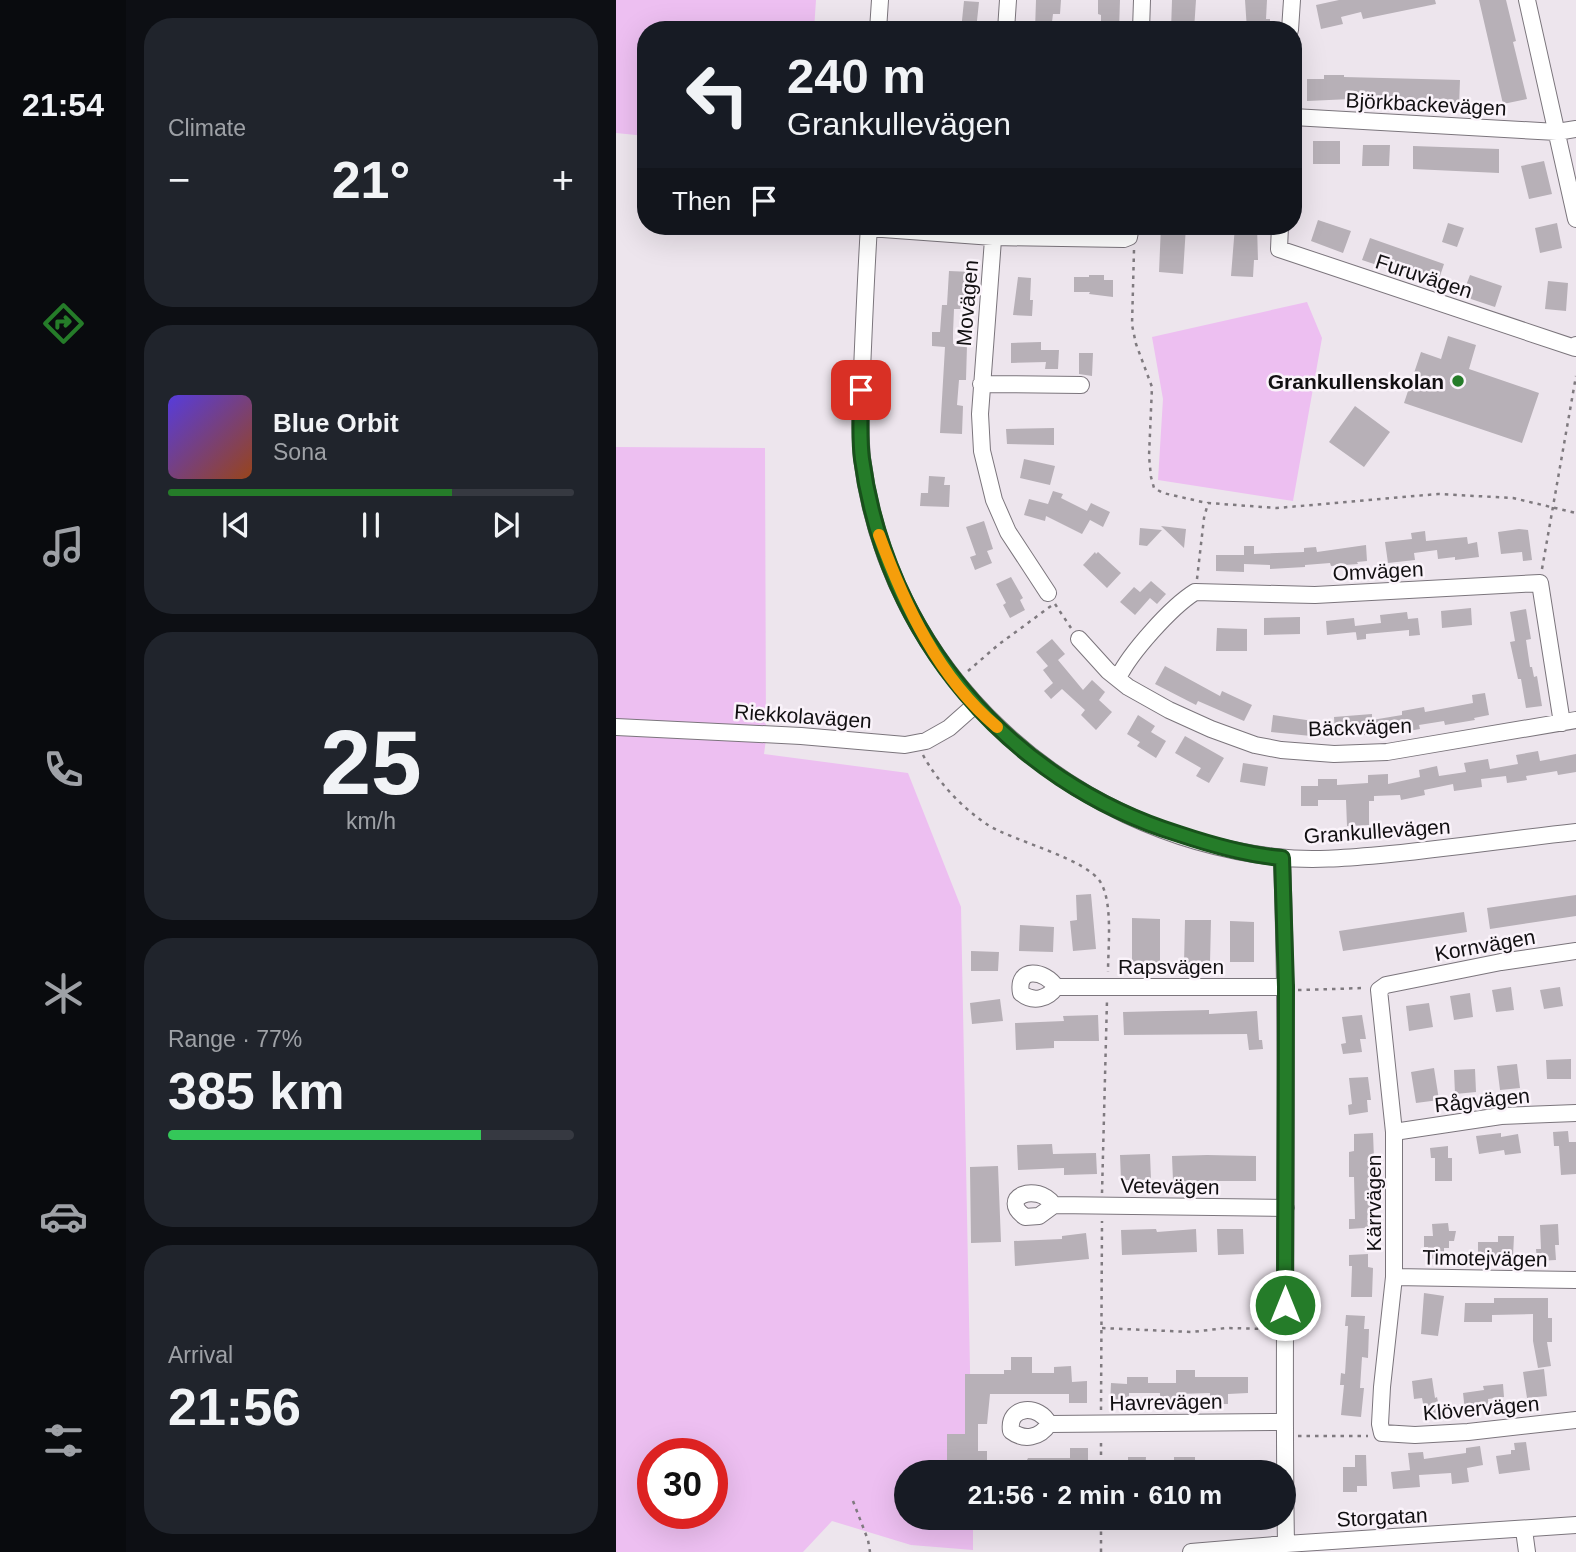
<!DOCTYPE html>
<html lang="en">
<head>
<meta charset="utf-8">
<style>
  :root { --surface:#171b24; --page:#20242c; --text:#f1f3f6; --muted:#9ea1a6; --line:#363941; --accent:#257c29 }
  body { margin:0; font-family:Arial,sans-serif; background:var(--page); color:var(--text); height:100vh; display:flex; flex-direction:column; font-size:26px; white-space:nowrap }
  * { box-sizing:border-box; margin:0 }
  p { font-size:23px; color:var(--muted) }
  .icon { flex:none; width:38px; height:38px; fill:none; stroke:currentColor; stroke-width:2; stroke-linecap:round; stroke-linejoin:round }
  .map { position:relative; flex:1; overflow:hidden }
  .sheet { display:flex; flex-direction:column; gap:18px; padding:18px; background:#0d0f14; width:490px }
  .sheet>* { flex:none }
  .banner { position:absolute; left:21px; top:21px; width:665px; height:214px; border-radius:28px; box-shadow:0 7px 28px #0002; background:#171b24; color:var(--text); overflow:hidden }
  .speed { position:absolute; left:21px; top:1438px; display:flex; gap:14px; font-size:35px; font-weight:700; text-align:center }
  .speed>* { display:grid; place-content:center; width:91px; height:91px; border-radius:50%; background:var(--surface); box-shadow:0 7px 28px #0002; line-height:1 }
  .speed .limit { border:10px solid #d22; background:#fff; color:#111 }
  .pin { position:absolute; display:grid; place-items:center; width:60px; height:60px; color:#fff; margin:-30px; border-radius:14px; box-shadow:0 4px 10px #0006 }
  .me { position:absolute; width:77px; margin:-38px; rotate:0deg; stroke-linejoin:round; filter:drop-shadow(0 0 5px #0008) }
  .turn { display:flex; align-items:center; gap:24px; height:147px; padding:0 35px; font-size:32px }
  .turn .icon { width:91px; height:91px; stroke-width:2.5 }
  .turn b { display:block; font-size:49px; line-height:60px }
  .then { display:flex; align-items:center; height:66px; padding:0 35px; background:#0003; gap:14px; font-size:26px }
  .big { font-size:52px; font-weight:700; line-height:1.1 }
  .sheet .tile { flex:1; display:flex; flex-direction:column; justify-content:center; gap:10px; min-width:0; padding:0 24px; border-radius:28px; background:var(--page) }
  .sheet .dial { align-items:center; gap:0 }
  .dial b { font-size:91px; line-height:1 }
  .song { display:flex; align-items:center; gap:21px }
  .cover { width:84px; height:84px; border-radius:10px; background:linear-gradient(135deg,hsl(250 70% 55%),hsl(20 70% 35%)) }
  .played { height:7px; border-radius:4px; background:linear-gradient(90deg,var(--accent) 70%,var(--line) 70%) }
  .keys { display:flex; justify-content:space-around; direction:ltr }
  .heat { display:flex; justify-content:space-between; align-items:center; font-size:38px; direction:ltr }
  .charge { height:10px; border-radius:5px; background:linear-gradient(90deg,#34c759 77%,var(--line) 0) }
  .trip { position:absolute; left:278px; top:1460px; width:402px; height:70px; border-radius:35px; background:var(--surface); box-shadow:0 7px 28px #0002; font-weight:700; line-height:70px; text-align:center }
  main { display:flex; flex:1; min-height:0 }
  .tab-bar { display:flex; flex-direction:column; width:126px; justify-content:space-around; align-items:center; background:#090b0e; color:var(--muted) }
  .tab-bar .icon { width:49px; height:49px }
  .tab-bar .current { color:var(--accent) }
  .tab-bar b { font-size:32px; color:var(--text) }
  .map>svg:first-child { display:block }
</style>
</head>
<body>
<main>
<nav class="tab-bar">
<b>21:54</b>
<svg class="icon current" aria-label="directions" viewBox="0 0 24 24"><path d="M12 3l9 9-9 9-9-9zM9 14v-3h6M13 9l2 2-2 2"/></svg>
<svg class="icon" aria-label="music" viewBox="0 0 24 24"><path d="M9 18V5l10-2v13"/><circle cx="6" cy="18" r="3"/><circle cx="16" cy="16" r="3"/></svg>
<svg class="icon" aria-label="phone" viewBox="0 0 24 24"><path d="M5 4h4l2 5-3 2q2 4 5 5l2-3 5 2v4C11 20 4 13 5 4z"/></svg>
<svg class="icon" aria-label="climate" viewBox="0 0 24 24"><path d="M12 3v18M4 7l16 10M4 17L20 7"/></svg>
<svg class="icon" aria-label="car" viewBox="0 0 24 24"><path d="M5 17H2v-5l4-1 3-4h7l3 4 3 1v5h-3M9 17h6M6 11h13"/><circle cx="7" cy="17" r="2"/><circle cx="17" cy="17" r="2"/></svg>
<svg class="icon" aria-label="filters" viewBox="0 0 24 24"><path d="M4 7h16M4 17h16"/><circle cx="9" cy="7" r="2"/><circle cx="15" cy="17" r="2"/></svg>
</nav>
<section class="sheet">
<div class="tile"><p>Climate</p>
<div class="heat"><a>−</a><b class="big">21°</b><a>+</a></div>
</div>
<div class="tile">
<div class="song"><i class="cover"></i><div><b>Blue Orbit</b><p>Sona</p></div></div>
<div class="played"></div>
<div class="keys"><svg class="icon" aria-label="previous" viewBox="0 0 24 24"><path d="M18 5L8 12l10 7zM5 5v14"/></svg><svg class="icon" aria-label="pause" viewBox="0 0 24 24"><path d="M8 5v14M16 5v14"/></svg><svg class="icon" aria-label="next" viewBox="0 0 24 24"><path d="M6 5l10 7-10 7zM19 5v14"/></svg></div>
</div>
<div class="tile dial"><b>25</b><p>km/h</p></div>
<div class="tile"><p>Range · 77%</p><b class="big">385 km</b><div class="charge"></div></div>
<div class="tile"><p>Arrival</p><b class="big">21:56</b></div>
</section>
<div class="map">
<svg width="960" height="1552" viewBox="0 0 960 1552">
  <rect width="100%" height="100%" fill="#ede5ed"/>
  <!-- green -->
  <path fill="#edbff1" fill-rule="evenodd" d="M0 0H200L198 30H30V136L0 133Z
    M691 302 706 338 677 501 542 480 547 399 536 337Z
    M0 447 149 448 150 739 148 754 292 773 345 907 356 1472H290V1517H357V1550L295 1545 216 1521 187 1552H0ZM37 1454H96V1514H37Z"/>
  <!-- building -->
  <path fill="#b7b0b7" d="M420 0H445L444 14H437L435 30H419Z
    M482 0H504L503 30H485V15L482 14Z
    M556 0H580L578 30H555Z
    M629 0H651L650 19H654V30H631Z
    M723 0H819L820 4 747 19 745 12 725 17 727 24 705 29 700 5Z
    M863 0H890L900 41 897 42 911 99 887 104Z
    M348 1 363 2 360 30H345Z
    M708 75H728V77L844 80 843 107 774 101 735 102V99L691 101V79H708Z
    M697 141H724V164H697Z
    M747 145H774L773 166H746Z
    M797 146 883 149V173L797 169Z
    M928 161 936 194 913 199 905 166Z
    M702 220 735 231 727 253 695 241Z
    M832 223 848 228 841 247 826 242Z
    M941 223 946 248 924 253 919 228Z
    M545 226H570L567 274 543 272Z
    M619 226H641L642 260H638L637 277 615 276Z
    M754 238 828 264 821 285 746 260Z
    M333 271 356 272 354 309H338L337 333V344L351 345 350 380H343L341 405 347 406 346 434 324 433 329 347 316 346V332H324L326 305H331Z
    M473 275H488V280H497V297L473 294 474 292H458V277H473Z
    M854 275 886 286 879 307 846 296Z
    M402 277 415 278 414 300H417L416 316 397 315Z
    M932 281 952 283 950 311 929 309Z
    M832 336 860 345 853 369 923 393 906 443 788 403 805 352 825 359Z
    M425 342V350H443L442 369H429L430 362 395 363V343Z
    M463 353H477L476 376 463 374Z
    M739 406 774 432 748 467 713 442Z
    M438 428V445L391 444 390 429Z
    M408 459 439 466 434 485 404 478Z
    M313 476 329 477 328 485H334L333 507 304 506 305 493H312Z
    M437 491 447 494 445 498 471 511 475 503 494 512 487 527 474 520 466 534 430 516 429 521 408 515 413 499 432 504Z
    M368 521 377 549 371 551 376 563 359 570 354 557 360 555 350 527Z
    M545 526 570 529 568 548Z
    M524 528 546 530 531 546 523 545Z
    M903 529 912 530 916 560 907 561 906 552 885 554 882 532Z
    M809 531 810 541 851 537 852 544 861 542 863 557 839 560V557L822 559 821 550 798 553 799 560 772 563 769 542 796 539 795 533Z
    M750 545 751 561 741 562 742 564 715 566 714 563 689 565V567L654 569V565L628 564V572L600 571V555H628V546H638V554L688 552V548L700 547 701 552Z
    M479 552 480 554 482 552 505 573 491 588 467 565Z
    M395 577 407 598 404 600 409 610 394 618 387 605 390 603 380 584Z
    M535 581 550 594 541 604 534 598 519 615 504 602 518 587 524 592Z
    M855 608 856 625 826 628 825 611Z
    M910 609 915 639 910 640 914 667H916L918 677 921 676 926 706 910 708 905 679H902L894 642 899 641 894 612Z
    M791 612 792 619 802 618 804 635 793 636V630L750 634V639L741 640 739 626 740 632 711 635 710 621 738 618 739 626 765 623 764 615Z
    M684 617V634L648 635V618Z
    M601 628 631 629V651H600Z
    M436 639 449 654 442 660 467 690 476 680 489 692 483 700 496 712 480 730 465 715 469 710 446 689 435 699 428 691 437 683 427 670 432 666 420 652Z
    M549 666 604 696 606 691 636 705 628 721 582 701 580 705 539 684Z
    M869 693 873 715 858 718 859 720 829 725 828 721 803 725 804 729 775 734 747 735V732L719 734 718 717 756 714V720L786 715V711L808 707 809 712 857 703 856 695Z
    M522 715 539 726 535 732 550 741 540 758 521 746 524 742 511 734Z
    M657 715 697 721 695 736 655 732Z
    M569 736 608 758 593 783 580 776 585 768 559 753Z
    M922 751 924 761 960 754V772L942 775 941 771 910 776 911 780 891 783 890 776 865 779 866 787 838 791 837 784 808 790 809 795 785 800 784 795 758 796V801H753V825L731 826 730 800H702V806H685V786H702V779H721V785L752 783V775L772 774V784L804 777 803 770 821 766 823 776 850 772 848 763 872 759 874 769 902 764 900 755Z
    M627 763 652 767 649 786 624 782Z
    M475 894 480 949 457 951 454 921 461 920 460 895Z
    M960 895V916L874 929 871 908Z
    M848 912 851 932 727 951 723 931Z
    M516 918 544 919V964H516Z
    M569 920H595L594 963H568Z
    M614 921 638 922V962H614Z
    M404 925 438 927 437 952 403 951Z
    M355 951 383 952 382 971H355Z
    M895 987 898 1010 880 1012 876 990Z
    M944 987 947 1006 928 1009 924 990Z
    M854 993 857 1017 838 1020 834 996Z
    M384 999 387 1021 356 1024 354 1003Z
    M813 1003 817 1027 793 1031 790 1006Z
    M593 1010V1014L641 1011 643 1040H646L647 1049 633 1050 631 1034 508 1035 507 1012Z
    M482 1015 483 1041H438V1048L400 1050 399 1023 448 1021 447 1016Z
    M746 1015 750 1039H744L746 1052 727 1054 725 1044 730 1043 726 1017Z
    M955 1059V1079H931L930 1060Z
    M901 1064 904 1088 884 1090 881 1066Z
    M818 1068 823 1100 800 1103 795 1072Z
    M859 1069 860 1092 839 1094 838 1070Z
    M752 1077 755 1100H751L752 1112 733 1115 732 1105 736 1104 733 1078Z
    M952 1131 953 1142H960V1174L945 1175 943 1146H938L937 1132Z
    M757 1133 758 1159H753V1191H757L758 1216 753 1218H763V1227L733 1229V1219H739L738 1177H733V1152L738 1151V1134Z
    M885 1133V1137L902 1134 905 1153 889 1155 888 1150 863 1154 860 1136Z
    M436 1144 437 1154 480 1153 481 1174 448 1175V1168L402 1170 401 1145Z
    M832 1146V1158H836V1181H819V1158H815L814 1148Z
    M534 1154 535 1180H505L504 1155Z
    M591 1155 640 1156V1181H557L556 1156Z
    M382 1166 385 1242 355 1243 354 1167Z
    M832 1223 833 1231H840L838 1241H833V1248H828V1258L813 1259 812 1247H808V1236H817L816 1224Z
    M942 1224 943 1245H939L940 1260 921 1261 920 1249H925L924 1225Z
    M540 1229 541 1232 580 1229 581 1252 506 1255 505 1230Z
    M601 1229H627L628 1254 602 1255Z
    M470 1233 473 1259 399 1266 398 1241 446 1239V1236Z
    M882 1236H898L897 1256H886L885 1260 862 1259V1242H882Z
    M752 1254V1267L757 1268 756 1297H735L736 1266H733V1255Z
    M808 1293 828 1296 822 1336 805 1334Z
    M878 1298H932V1318H936V1342H931L935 1366 922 1368 917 1341V1314L876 1315V1322H848L849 1303H878Z
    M730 1315 749 1316 748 1329H753L752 1358 746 1357 744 1388H748L745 1417 725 1415 728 1385H724L725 1373 729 1374 732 1326H729Z
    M395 1357H416V1373H438V1367L455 1366 456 1382 471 1381V1403H453V1394H374L371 1424H362V1451H371V1470H331V1434H349V1374H388V1370H395Z
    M928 1369 931 1396 911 1398 907 1372Z
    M560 1370H579V1377H632V1393L612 1394V1404H594V1393L562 1394V1404H544V1393H513V1405H494L495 1383 511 1384V1377H532V1383H560Z
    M816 1378 819 1398 821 1397 824 1412 809 1414 806 1398 798 1399 796 1381Z
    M887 1384 888 1397 872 1399 873 1408 849 1411 847 1393 868 1390 867 1386Z
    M910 1442 914 1470 883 1474 880 1456 895 1454V1450H899L898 1443Z
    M864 1446 867 1465 851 1468 853 1482 836 1484 835 1473 803 1475 804 1487 777 1489 775 1472 794 1470 792 1453 807 1452 808 1459 850 1453V1448Z
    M454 1448H472V1472H402V1461L411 1460 412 1458H454Z
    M739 1455H750L751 1486H741V1492H727V1467H739Z
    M512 1457H530L529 1472H512Z
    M558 1457H579V1472H558Z"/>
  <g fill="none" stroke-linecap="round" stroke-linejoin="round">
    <defs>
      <path id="minor" d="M911 0 960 219
        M262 30 264 0
        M390 30 392 0
        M525 30 526 0
        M674 30 676 0
        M677 117 941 132 960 129
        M253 226C250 274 248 322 246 371 245 399 243 429 246 458 272 671 449 833 660 857 695 861 730 858 764 855 830 849 895 839 960 832
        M378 226 364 414 366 451 378 500 392 532 432 593
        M664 226 663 249 959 348 960 345
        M253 228 377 237 508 239 513 237 515 226
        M365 384 465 385
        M463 639 492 671 512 687 553 710 595 729 639 745 665 750 718 754 771 752 960 720
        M502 678C514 653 555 607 579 592L699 595 924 583 946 723
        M0 727 185 736 289 745 310 741 333 728 359 705
        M666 858C674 1086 666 1315 670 1544
        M960 951 885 962 770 985 763 990 778 1132V1277L766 1387 764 1424 766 1433 799 1435 852 1432 960 1420
        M440 987C429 970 400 966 405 993 417 1003 432 999 440 987H670
        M778 1132 885 1116 960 1113
        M438 1205 423 1216 409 1217C382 1198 420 1181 438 1205L670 1208
        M778 1277 960 1280
        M433 1424C424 1404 391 1405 395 1431 408 1441 424 1438 433 1424L668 1422
        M908 1530 911 1552
        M575 1552 670 1544 960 1525"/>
    </defs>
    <!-- minor casing -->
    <use href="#minor" stroke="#7b757c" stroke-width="18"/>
    <!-- path -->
    <path stroke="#7f7a7f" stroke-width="2.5" stroke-dasharray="3.5 5" stroke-linecap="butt" d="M518 250 516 325 520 344 536 387 533 456 535 477 538 488 547 493 591 503
      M926 569 960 376
      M581 579 588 518 592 503 661 508 822 494 897 498 960 513
      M439 604 455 628
      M352 671 382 645 435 606
      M307 755C321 781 346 808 372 825 397 841 472 859 485 883 497 904 492 948 492 972
      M682 990 749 988
      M486 1193 491 1000
      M486 1328 576 1332 610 1328 654 1329
      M485 1410 486 1221
      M682 1436H752
      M485 1472V1438
      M237 1501 252 1540 254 1552
      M485 1552V1517"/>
    <!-- minor -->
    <use href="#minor" stroke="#fff" stroke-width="16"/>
  </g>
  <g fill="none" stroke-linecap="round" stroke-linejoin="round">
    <defs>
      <path id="route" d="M245 390C245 413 243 436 246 459 270 636 392 781 563 834 596 845 630 855 666 858L670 987 669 1305"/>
    </defs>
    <!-- route casing -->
    <use href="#route" stroke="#18511b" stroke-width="18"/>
    <!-- route -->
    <use href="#route" stroke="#257c29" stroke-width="12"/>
    <!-- slow -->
    <path stroke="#f59e0b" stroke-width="12" d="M263 535C289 606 322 677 381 727"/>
  </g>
  <!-- markers -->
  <circle fill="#257c29" stroke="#faf3fa" stroke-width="2.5" cx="842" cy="381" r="7"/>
  <g text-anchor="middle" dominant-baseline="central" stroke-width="5" stroke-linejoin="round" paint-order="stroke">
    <!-- street labels -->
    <g font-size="21" fill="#121012" stroke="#faf3fa">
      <text transform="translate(810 104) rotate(3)">Björkbackevägen</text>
      <text transform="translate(808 276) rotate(18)">Furuvägen</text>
      <text transform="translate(351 303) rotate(-85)">Movägen</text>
      <text transform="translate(762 571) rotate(-3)">Omvägen</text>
      <text transform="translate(187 716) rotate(4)">Riekkolavägen</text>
      <text transform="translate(744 727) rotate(-2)">Bäckvägen</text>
      <text transform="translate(761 831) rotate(-4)">Grankullevägen</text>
      <text transform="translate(869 945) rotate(-10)">Kornvägen</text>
      <text x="555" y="966">Rapsvägen</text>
      <text transform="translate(866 1100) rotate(-6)">Rågvägen</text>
      <text transform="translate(554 1186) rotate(1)">Vetevägen</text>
      <text transform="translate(757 1203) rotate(-90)">Kärrvägen</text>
      <text transform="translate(869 1258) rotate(1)">Timotejvägen</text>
      <text transform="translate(550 1402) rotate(-1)">Havrevägen</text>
      <text transform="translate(865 1408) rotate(-5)">Klövervägen</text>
      <text transform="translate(766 1517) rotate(-3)">Storgatan</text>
    </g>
    <!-- poi labels -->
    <g font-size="21" font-weight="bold" fill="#121012" stroke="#faf3fa" text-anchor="end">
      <text x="828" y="381">Grankullenskolan</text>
    </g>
  </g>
</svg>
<div class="speed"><div class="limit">30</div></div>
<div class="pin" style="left:245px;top:390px;background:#d93025"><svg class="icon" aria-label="arrive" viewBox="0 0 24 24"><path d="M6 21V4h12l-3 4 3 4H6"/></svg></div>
<svg class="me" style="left:669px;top:1305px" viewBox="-20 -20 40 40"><circle r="17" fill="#257c29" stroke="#fff" stroke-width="3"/><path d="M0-11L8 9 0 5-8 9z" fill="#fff"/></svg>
<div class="trip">21:56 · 2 min · 610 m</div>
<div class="banner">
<div class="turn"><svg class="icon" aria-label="left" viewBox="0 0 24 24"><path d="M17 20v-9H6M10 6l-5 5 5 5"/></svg><div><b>240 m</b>Grankullevägen</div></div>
<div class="then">Then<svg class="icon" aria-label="arrive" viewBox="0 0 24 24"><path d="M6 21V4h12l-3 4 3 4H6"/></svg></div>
</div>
</div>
</main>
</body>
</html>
